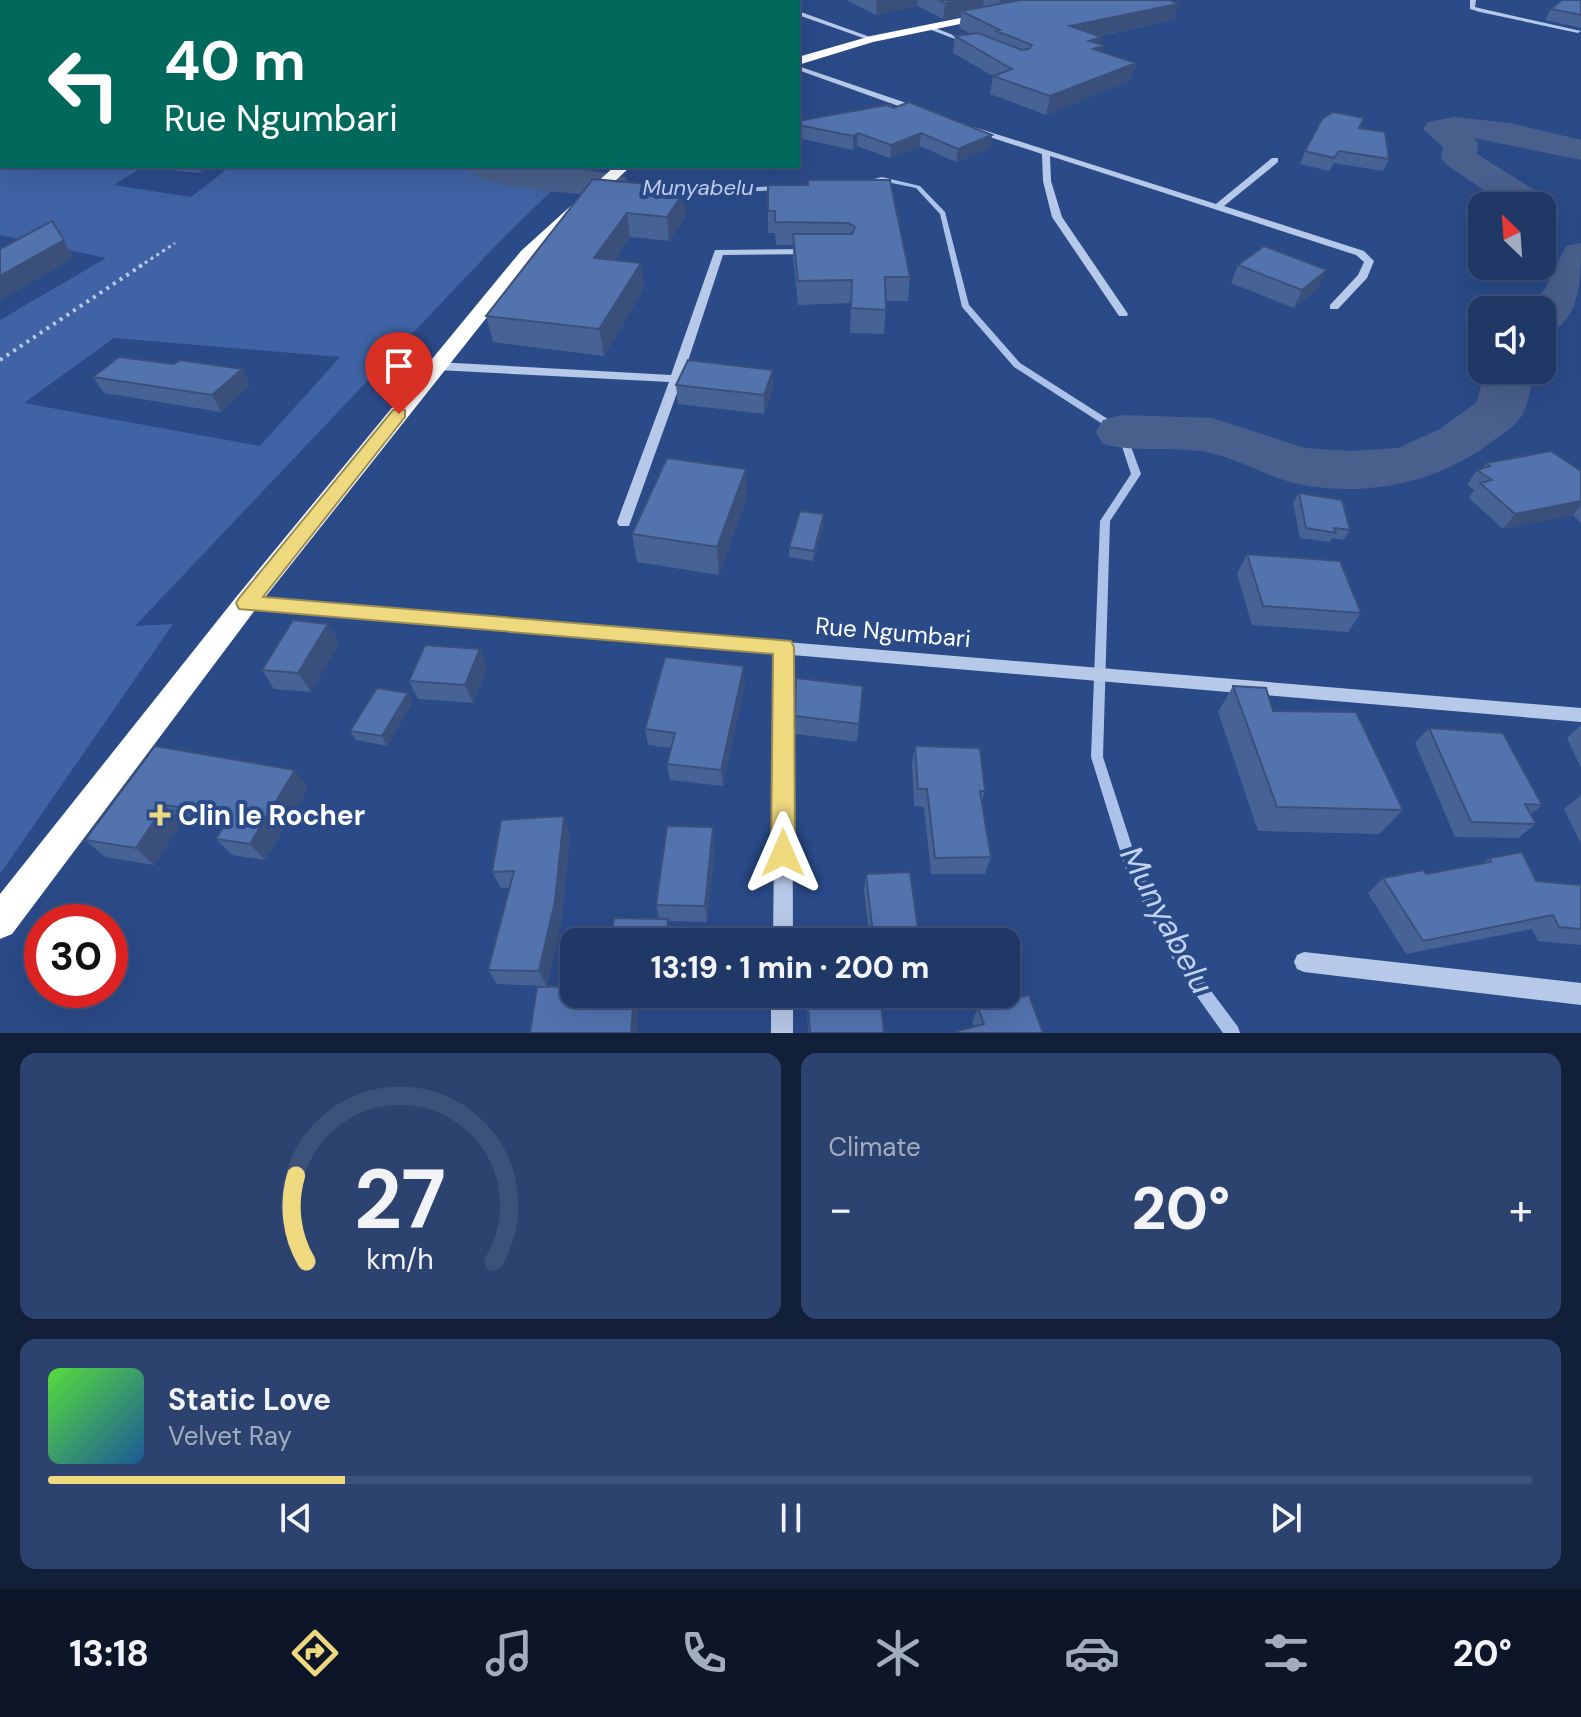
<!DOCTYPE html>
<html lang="en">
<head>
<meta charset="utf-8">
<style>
  :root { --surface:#203866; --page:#2d436f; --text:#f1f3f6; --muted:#a2acbf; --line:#3d527a; --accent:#eed97f }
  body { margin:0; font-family:"DM Sans",sans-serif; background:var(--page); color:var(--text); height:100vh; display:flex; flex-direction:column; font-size:30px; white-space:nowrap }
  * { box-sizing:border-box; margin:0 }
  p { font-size:26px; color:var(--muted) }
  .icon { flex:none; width:44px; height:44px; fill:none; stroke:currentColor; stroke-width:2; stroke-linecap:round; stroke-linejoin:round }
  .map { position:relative; height:1033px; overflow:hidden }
  .side { display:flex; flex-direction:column; gap:20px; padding:20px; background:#121f38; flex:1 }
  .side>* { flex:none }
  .guide { position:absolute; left:0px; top:0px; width:800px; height:168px; box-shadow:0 8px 32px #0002,0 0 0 2px var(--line); background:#00695c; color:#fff; overflow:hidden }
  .needle { width:52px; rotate:335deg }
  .fabs { position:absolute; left:1468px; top:192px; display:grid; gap:16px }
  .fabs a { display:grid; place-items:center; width:88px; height:88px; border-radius:16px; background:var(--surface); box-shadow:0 8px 32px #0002,0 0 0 2px var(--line); font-size:40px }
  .speed { position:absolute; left:24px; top:904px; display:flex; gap:16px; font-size:40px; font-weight:700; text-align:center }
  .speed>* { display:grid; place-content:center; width:104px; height:104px; border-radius:50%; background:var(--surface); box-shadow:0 8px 32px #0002,0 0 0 2px var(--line); line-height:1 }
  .speed .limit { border:12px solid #d22; background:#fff; color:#111 }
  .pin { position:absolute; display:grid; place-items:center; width:68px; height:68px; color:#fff; margin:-82px -34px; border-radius:50% 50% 50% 0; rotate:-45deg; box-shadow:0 0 8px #0007 }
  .pin .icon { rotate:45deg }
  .me { position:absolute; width:88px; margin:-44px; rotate:0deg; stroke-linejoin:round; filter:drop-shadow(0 0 6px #0008) }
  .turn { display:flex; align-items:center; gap:28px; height:168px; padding:0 32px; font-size:36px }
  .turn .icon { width:104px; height:104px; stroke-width:2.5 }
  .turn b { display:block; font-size:56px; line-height:68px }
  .big { font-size:60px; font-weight:800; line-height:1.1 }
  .side .card { flex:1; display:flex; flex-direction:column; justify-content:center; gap:12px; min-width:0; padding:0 28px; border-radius:16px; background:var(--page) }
  .side .dial { align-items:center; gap:0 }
  .dial svg { height:208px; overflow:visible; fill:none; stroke:var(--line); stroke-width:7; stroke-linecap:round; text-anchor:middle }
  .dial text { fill:var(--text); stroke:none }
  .song { display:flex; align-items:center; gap:24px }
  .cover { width:96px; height:96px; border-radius:12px; background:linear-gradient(135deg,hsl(110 70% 55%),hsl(210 70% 35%)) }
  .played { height:8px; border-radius:4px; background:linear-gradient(90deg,var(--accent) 20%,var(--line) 20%) }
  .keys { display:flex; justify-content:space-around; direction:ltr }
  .heat { display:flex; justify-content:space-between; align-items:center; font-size:44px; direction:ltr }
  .side .tiles { flex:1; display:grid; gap:20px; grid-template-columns:1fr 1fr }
  .card:last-child { grid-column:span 2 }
  .trip { position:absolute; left:560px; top:928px; width:460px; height:80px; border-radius:16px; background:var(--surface); box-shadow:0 8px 32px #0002,0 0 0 2px var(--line); font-weight:800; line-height:80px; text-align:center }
  .dock { display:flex; height:128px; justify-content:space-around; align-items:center; background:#0d1629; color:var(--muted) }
  .dock .icon { width:56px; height:56px }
  .dock .on { color:var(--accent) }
  .dock b { font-size:36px; color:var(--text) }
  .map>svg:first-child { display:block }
</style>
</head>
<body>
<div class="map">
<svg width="1581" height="1033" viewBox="0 0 1581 1033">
  <rect width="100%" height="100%" fill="#2a4a88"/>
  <!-- green -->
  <path fill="#3f63a4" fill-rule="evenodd" d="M0 126 2 166H144L114 185 191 197 231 166H577L502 239 135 626 173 624 0 874V320L106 258 0 235ZM114 338 340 357 260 446 24 403Z"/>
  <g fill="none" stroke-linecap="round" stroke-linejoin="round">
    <!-- stream -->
    <path fill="#acc2e8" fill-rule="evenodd" d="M882 177 920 186 945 212 969 305 1020 363 1125 430 1141 474 1110 521 1103 757 1138 865 1191 964 1238 1027 1240 1033H1223L1181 974 1127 873 1091 757 1100 521 1131 474 1118 434 1014 367 962 307 940 214 916 188 882 181 865 184 862 182Z
      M638 186 674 190 782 186 785 188 782 190 674 194 636 189 635 188Z"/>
    <!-- river -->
    <path fill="#49608c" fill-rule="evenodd" d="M1455 117 1510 123 1581 140V160L1474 138 1478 144 1477 154 1547 198 1552 206 1547 214 1542 215V206H1507L1447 165 1441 158 1443 147 1423 129 1428 122Z
      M462 166C516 166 573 164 625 177L630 185 625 193 612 196C579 193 480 191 462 166Z
      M1581 243C1581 280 1581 324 1542 336V310H1528L1545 289 1566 246Z
      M1486 370H1534C1531 383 1530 399 1524 411 1519 424 1505 432 1494 440 1439 483 1366 498 1298 484 1267 477 1238 458 1206 452 1172 446 1137 453 1103 444L1096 432 1103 420 1122 415 1212 418 1305 448 1351 451 1398 448 1438 430 1476 403Z"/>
    <!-- path-far2 -->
    <path stroke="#b7c9e8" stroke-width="2" stroke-dasharray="2 3" stroke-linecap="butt" d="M10 0 20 2"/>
    <!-- path-far1 -->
    <path stroke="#b7c9e8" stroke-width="3" stroke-dasharray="3 4" stroke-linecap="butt" d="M139 267 175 243"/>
    <!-- path -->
    <path stroke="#b7c9e8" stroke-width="4" stroke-dasharray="3 5" stroke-linecap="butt" d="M0 360 142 265"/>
    <!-- minor -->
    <path fill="#b7c9e8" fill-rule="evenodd" d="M1470 0H1476L1475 7 1483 9 1581 31 1578 33 1480 12 1470 9Z
      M798 11 873 38 874 39 869 40 798 15Z
      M926 26H930L976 44 971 45 926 28Z
      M798 66 924 109 925 111 918 113 798 70Z
      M974 127 1216 204 1272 158H1278V162L1224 206 1364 251 1374 261 1367 278 1338 309H1330V305L1358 275 1364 262 1356 255 1050 156 1051 181 1062 217 1128 314 1127 316H1119L1052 217 1043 181 1042 154 971 131 970 129Z
      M811 249 815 250V254L723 255 682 379 629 526H619L617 522 669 382 437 370 431 366 437 362 671 375 715 250Z
      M246 597 1581 708V722L792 655 793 942H773L776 654 246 609 241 607 238 603 241 599Z
      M1304 952 1581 983V1005L1304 972 1297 969 1294 962 1297 955Z
      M771 994H793V1033H771Z"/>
    <!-- highway -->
    <path fill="#fff" fill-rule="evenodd" d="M990 12 994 13V17L873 42 798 65V57L871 36Z
      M615 166H631L533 259 255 610 12 934 0 939V894L237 596 521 251Z"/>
  </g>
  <!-- wall -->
  <path fill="#476396" d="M846 0H1170L1178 4 1174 20 1099 36 1102 37 1100 44 1104 45 1102 52 1136 63 1131 80 1046 115 990 94 993 76 953 53 955 36 972 34 959 28 961 16 943 19 917 6 876 15Z
    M1581 0V28L1545 20 1551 9Z
    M892 104V107L990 148 956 162 920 146 890 158 857 146 853 150 798 138V121Z
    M1359 128 1389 159 1383 171 1334 163 1329 171 1300 164 1305 151Z
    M155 166H212L201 173 157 169Z
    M648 184 649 192 686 216 669 241 630 237 615 260 644 288 604 356 493 342 486 316Z
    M808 185 910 277 908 301H886L884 334 850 333 851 303 798 305 793 257V245H776L775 233H768V211Z
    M1238 265 1318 288 1294 308 1231 283Z
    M773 370V389L764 414 678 404 676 385Z
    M93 377 250 385 221 412 104 393Z
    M1486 463 1581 471V523L1573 515 1503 529 1469 498 1474 490 1467 485 1477 470 1483 468Z
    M1299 493 1350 530 1343 540 1332 538 1330 542 1300 538 1293 502Z
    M747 497 719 575 637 562 632 534Z
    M824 514V524L813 561 789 557V547Z
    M1247 554 1361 613 1348 632 1252 625 1237 574Z
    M328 624 339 643 311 692 274 689 262 670Z
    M487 668 473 703 418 699 409 681Z
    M796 678 863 686 857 742 795 734Z
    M745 683 723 786 670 780 667 764 671 748 648 745 645 729Z
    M1233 686 1273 711 1403 810 1379 834 1258 831 1218 712Z
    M408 693 412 703 387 746 356 740 350 731Z
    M1581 725V768L1567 738Z
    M1429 728 1542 805 1531 814 1536 824 1518 838 1455 837 1415 743Z
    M155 746 308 788 265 860 232 855 216 839 223 828 182 822 154 865 105 857 85 840Z
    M915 746 985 791 982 801 991 857 985 874H931L924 807 914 806 912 764Z
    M1581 795V844L1564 809Z
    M570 833 562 917 547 986 497 984 488 970 509 888H501L492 872Z
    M715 844 707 922 668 921 672 934 659 919 656 905Z
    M1490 858 1536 881 1581 885V945L1538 941 1532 929 1406 954 1368 893 1383 878 1426 874 1482 864Z
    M866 874 920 942H870L864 890Z
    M795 994H880L884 1033H808L807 1008H796Z
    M978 1008 1043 1033H956L957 1031 974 1027 972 1021Z"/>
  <!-- shaded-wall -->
  <path fill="#3a507a" d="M877 0H918L917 6 876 15Z
    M962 0H984L982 12 961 11V16L943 19 945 3Z
    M1000 0H1043L999 8Z
    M1178 4 1174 20 1067 42 1070 26Z
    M1102 37 1100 46 1104 45 1100 62 1089 41Z
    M1136 63 1131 80 1046 115 1050 96Z
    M858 133 857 146 853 150V136Z
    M921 133 920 146 890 158 891 145Z
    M992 135 990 148 956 162 958 149Z
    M198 166H212L201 173Z
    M684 192 686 216 669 241 667 217Z
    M627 213 630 237 599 283 594 258Z
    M52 221 74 258 0 301V276Z
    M641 263 644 288 604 356 599 329Z
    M1327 270 1318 288 1294 308 1302 290Z
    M242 369 250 385 221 412 212 395Z
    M773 370V389L764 414V395Z
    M746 469 747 497 719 575 717 547Z
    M1581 501V506L1573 515 1503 529 1515 514Z
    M824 514V524L813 561 814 551Z
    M328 624 339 643 311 692 298 673Z
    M480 649 487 668 473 703 465 685Z
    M744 666 745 683 723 786 721 770Z
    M408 693 412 703 387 746 382 736Z
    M295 770 308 788 265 860 250 844Z
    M165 805 182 822 154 865 136 848Z
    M564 816 570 833 562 917 547 986 539 971Z
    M713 827 715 844 707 922 705 906Z
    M668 919 672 934 671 942H666Z
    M634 994H640L637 1033H631Z"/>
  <!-- building -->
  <path fill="#5373af" stroke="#3a507a" stroke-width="2" d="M387 0H452L455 2H378Z
    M938 0H962L945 3Z
    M1020 0H1170L1178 4 1070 26 1102 37 1089 41 1104 45 1093 49 1136 63 1050 96 993 76 1012 69 955 36 978 33 1022 50 1029 49 1032 45 997 31 1000 30 961 11Z
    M1562 0H1581V15L1551 9Z
    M909 102 992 135 958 149 921 133 891 145 858 133 853 136 798 125V121L892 104 889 106 894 108Z
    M1333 112 1364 118 1359 128 1385 132 1389 159 1339 151 1334 158 1305 151 1322 119Z
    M593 179 648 184 642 192H684L667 217 627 213 594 258 641 263 599 329 486 316Z
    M808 180H890L910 277H885L886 310 851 308 852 280 798 281 793 234H852L855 227 848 223 775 222V211H768V185H808Z
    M52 221 64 240 0 276V249Z
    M1264 246 1327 270 1302 290 1238 265Z
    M119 357 174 364 180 360 242 369 212 395 93 377Z
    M688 360 773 370 764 395 676 385Z
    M1551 451 1581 471V501L1515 514 1480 483 1492 480 1477 470 1490 466 1486 463Z
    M667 458 746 469 717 547 632 534Z
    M1299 493 1342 500 1350 530 1334 528 1336 533 1306 528Z
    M800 511 824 514 814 551 789 547Z
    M1247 554 1340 561 1361 613 1263 606Z
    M293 620 328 624 298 673 262 670Z
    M425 645 480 649 465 685 409 681Z
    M665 657 744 666 721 770 667 764 675 733 645 729Z
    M796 678 863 686 859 724 795 716Z
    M1233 686 1266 688 1273 711 1356 712 1403 810 1277 807Z
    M377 688 408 693 382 736 350 731Z
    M1429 728 1503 733 1542 805 1525 804 1536 824 1471 822Z
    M155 746 295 770 250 844 216 839 231 814 165 805 136 848 85 840Z
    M915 746 980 748 985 791H980L991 857 935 858 927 789H918Z
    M564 816 555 901 539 971 488 970 514 871 492 872 501 820Z
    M667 826 713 827 705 906 656 905Z
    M1522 852 1536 881 1581 885V929L1559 927 1553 915 1423 941 1383 878 1424 870 1426 874 1491 862 1490 858Z
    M910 872 920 942H874L866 874Z
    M614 918 668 919 666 942H610Z
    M574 986V994H634L631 1033H530L537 987Z
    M807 994H880L884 1033H810Z
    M1029 995 1043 1033H957V1031L984 1024 978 1008Z"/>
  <!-- route -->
  <path fill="#eed97f" stroke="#9b8d53" stroke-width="2" d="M399 409 405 410V417L263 597 791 641 794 647 795 853 792 862 783 865 774 862 771 853 773 654 239 609 236 603 239 598 393 410Z"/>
  <!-- markers -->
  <path fill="#eed97f" stroke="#2a4a88" stroke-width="3" d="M156 803h8v8h8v8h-8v8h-8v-8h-8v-8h8z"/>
  <g text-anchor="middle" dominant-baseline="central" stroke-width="8" stroke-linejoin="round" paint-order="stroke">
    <!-- far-water labels -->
    <g font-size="22" font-style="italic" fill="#c3d3ef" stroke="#2a4a88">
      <text x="698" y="187">Munyabelu</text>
    </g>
    <!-- street labels -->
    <g font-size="24" fill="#fff" stroke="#2a4a88">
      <text transform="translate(893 632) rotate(5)">Rue Ngumbari</text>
    </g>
    <!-- near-poi labels -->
    <g font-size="28" font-weight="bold" fill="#fff" stroke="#2a4a88" text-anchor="start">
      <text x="178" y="815">Clin le Rocher</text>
    </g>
    <!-- near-water labels -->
    <g font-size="32" font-style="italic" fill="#c3d3ef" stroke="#2a4a88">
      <text transform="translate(1167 920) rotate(62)">Munyabelu</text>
    </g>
  </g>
</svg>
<div class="fabs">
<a><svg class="needle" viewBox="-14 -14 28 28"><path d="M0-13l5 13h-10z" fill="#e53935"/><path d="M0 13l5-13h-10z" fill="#a2acbf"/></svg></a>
<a><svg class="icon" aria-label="sound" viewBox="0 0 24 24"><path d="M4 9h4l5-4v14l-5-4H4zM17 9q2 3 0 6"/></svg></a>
</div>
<div class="speed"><div class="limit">30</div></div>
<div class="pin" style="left:399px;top:414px;background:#d93025"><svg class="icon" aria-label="arrive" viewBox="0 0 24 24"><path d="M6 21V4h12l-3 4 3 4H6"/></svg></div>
<svg class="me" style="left:783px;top:853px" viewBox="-20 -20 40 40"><path d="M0-17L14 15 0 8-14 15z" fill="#eed97f" stroke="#fff" stroke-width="4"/></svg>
<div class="trip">13:19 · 1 min · 200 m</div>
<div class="guide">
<div class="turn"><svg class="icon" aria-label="left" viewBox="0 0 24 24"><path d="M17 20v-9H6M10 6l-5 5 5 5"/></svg><div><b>40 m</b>Rue Ngumbari</div></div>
</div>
</div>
<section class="side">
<div class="tiles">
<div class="card dial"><svg viewBox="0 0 100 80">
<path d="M14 69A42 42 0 1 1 86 69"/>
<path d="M14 69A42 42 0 0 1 10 36" stroke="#eed97f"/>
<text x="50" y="56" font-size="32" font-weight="700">27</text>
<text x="50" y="72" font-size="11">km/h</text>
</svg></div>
<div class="card"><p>Climate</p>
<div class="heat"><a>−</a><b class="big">20°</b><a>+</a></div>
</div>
<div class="card">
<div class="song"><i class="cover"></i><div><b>Static Love</b><p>Velvet Ray</p></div></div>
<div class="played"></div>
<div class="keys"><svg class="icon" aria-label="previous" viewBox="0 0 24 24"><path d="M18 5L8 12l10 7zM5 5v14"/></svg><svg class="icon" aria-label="pause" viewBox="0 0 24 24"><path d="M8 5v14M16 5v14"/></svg><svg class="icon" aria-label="next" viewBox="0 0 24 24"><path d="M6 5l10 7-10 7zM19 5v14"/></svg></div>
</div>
</div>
</section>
<nav class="dock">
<b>13:18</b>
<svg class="icon on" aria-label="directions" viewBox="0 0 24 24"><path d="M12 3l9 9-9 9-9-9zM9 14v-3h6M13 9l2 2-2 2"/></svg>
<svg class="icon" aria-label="music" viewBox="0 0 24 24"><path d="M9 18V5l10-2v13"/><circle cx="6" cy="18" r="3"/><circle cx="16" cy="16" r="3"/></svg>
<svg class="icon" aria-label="phone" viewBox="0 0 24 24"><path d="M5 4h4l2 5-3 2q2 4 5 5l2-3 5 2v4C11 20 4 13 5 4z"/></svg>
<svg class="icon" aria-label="climate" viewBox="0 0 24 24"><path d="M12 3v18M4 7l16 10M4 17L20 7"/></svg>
<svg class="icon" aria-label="car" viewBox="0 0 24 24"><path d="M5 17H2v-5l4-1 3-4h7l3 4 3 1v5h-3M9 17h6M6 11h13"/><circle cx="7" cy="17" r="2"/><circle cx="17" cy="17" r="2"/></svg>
<svg class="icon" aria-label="filters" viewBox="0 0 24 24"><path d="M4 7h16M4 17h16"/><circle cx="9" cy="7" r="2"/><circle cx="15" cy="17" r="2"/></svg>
<b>20°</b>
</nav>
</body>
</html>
